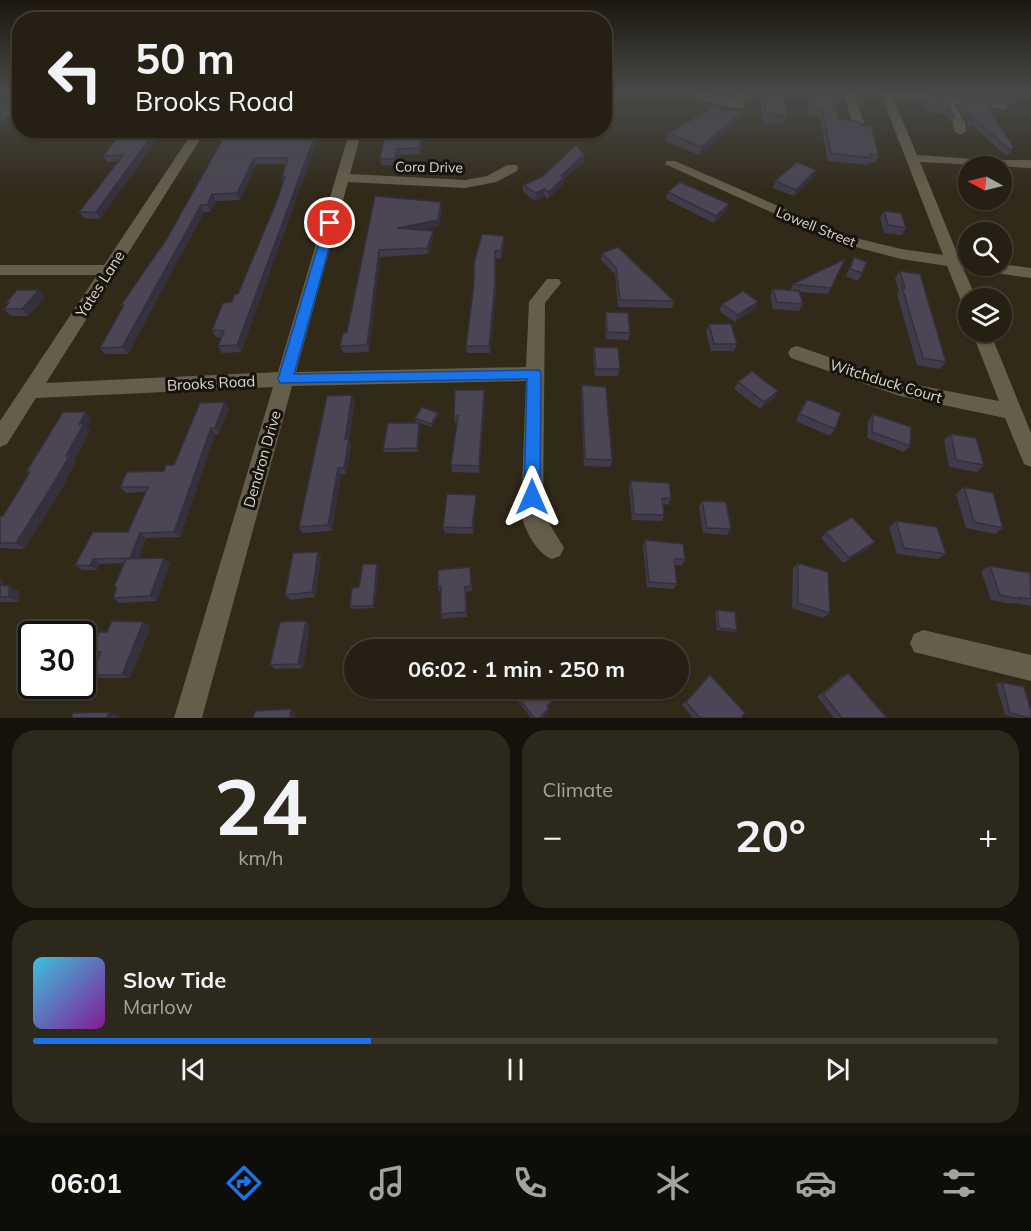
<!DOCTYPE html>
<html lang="en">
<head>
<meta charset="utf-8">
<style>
  :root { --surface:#252013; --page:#2d281c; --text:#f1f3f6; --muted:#a3a3a0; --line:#423e33; --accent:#1a73e8 }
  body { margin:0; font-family:Mulish,sans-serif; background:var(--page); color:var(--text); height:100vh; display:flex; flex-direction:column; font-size:22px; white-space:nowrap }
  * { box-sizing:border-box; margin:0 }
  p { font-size:20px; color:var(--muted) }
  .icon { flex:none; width:33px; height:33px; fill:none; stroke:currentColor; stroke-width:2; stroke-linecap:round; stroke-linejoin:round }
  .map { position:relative; height:718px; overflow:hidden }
  .details { display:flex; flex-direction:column; gap:12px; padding:12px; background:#14120a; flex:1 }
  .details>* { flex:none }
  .banner { position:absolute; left:12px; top:12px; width:600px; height:126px; border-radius:24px; box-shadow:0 2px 4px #0004,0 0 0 2px var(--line); background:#252013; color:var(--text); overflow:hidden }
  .needle { width:39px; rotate:277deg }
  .buttons { position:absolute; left:958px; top:156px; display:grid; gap:12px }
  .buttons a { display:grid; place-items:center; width:54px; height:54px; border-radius:50%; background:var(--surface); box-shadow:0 2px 4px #0004,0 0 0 2px var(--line); font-size:30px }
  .speed { position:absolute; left:18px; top:621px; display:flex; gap:12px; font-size:30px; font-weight:700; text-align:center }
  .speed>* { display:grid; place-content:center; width:78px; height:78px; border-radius:50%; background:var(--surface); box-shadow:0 2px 4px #0004,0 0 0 2px var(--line); line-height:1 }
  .speed .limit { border:3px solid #111; border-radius:9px; background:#fff; color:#111 }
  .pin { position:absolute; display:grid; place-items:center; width:51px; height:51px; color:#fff; margin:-26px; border:3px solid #fff; border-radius:50%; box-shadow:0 2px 6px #0007 }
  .me { position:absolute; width:66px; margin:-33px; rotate:0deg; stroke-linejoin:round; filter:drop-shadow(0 0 4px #0008) }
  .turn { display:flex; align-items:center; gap:21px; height:126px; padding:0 24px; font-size:27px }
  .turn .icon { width:78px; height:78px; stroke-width:2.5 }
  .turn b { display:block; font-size:42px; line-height:51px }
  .big { font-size:45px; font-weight:700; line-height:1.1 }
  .details .tile { flex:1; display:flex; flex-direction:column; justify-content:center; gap:9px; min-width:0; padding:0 21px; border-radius:24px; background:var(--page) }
  .details .dial { align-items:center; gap:0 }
  .dial b { font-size:78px; line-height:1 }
  .song { display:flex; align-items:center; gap:18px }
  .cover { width:72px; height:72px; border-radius:9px; background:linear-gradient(135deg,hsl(190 70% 55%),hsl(290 70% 35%)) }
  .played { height:6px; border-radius:3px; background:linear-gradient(90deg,var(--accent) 35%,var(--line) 35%) }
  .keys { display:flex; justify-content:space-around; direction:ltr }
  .heat { display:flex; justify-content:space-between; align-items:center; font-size:33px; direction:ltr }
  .details .tiles { flex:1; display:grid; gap:12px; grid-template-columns:1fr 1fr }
  .tile:last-child { grid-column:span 2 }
  .trip { position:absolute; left:344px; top:639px; width:345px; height:60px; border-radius:30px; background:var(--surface); box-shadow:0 2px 4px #0004,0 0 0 2px var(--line); font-weight:700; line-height:60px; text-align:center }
  .tab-bar { display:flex; height:96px; justify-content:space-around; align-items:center; background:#0f0d08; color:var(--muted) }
  .tab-bar .icon { width:42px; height:42px }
  .tab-bar .active { color:var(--accent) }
  .tab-bar b { font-size:27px; color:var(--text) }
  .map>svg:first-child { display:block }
</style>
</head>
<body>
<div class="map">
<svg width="1031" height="718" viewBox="0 0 1031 718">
  <rect width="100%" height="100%" fill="#312a19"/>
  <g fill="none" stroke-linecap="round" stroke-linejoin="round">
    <!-- minor -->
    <path fill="#655e4b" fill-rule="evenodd" d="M691 93H703L734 101V93H744L745 106 739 109 699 99Z
      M844 93H854L864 122 862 124H854L852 122Z
      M872 93H905L1007 104V108L1003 109 954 104 965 122 966 131 960 135 954 131 953 122 942 103 893 98 917 155 988 160H1031V168L920 162 959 258 969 259V266L1002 264 1031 268V278L981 271 974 268H963L976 298H969V308L963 306 947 266 901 259 837 242 665 164 667 161H675L847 236 901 249 943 255 882 97Z
      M194 130H206L46 383 278 372 350 130H362L350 174 465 180 487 176 507 165H517L518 168 517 171 496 182 465 188 348 182 296 372 526 367 529 302 547 279H559L561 283 545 303 543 513 564 548 560 556 552 559C536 553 524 529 521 513L526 381 292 386 202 718H174L273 387 36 398 7 444 0 447V421L97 275H0V265H104Z
      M972 332H990L1031 433V467L1024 464 1005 418 900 396 791 358 788 353 791 348 797 346 901 382 999 401Z
      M923 630 1031 655V681L914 652 910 643 914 634Z"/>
  </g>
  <!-- wall -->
  <path fill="#403b4a" d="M762 93H783L787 116 783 125 763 123 760 98Z
    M806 93H832L839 119 861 125 879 155 875 163 869 162 868 165 828 161 820 120 817 116 808 115 809 103Z
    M922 93H1015L1018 97 1014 103Z
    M925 97 944 99 955 117 951 123 944 114 926 112 921 103Z
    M961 101 992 106 989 110 1014 147 1010 153 1006 156 971 124 968 129 967 121 958 107Z
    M721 110 742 112 739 120 699 155 666 141 668 133Z
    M123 130H161L162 132 100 219 84 218 79 212 118 161 107 162 103 156Z
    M228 130H321L241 352 222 353 218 346 222 338 215 337 212 330 238 294 276 203 283 182 282 177 286 164H256L240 200 216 201 210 212H204L128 354H105L100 348 123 308 121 305 166 240Z
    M425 130 420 154 398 155 396 165H381L380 159Z
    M584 161 564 180 563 184 548 199 544 196 535 201 523 192V185Z
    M816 170 813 177 794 196 773 188 775 181Z
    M668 192 726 211 714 223 666 199Z
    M375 196 442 208 439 226 420 230 433 238 428 254 380 257 369 352 343 353 340 346 347 332Z
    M884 211 906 228 902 235 884 233 880 218Z
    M504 236V243L501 259 495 258 496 292 490 353H467L466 346 474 284Z
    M602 253 674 301 672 308 618 307 615 274 601 260Z
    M854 257 862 273 858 281 846 276Z
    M900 271 946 362 940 369 917 365 897 294 899 291 895 278Z
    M793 284 831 288 828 294 799 292 803 304 799 311 773 309 770 296 773 289 790 290Z
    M45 297 28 316H11L4 309 7 305 6 303Z
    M758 302 755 309 735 322 719 311 722 304Z
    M606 312 630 333 628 340 606 339 605 320Z
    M709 324 737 344 734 351H711L706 331Z
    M594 347 620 369 618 376H595L593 354Z
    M738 382 774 398 760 409 734 389Z
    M582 385 612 460 611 467 584 466 581 392Z
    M485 397 479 473 452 472 451 465 457 423H455L454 416Z
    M807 399 835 429 830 436 796 421 802 406Z
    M355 402 349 440 351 446 346 474H341L332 531 302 533 299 527Z
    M229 408 219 434H215L180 537 146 538 138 559 164 558 170 563 157 601 120 603 113 598 116 588 114 587 124 563 100 564 97 570H82L75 565 128 532 146 492 126 493 120 487 164 471 174 465Z
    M438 413V416L432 427 419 423 420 426 418 452H384L383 449 418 423 416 422 415 418Z
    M873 414 910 446 904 452 867 438 868 421Z
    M92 418 87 427 90 430 74 461 75 462 60 492 24 549 0 548V516H3L28 474 26 472Z
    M951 434 984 465 977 472 949 467 944 440Z
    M631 481 671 498 668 505 663 504 664 515 662 521 632 520 629 488Z
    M964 487 1003 528 995 534 966 528 956 494Z
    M476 495V501L473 534 445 533 443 527Z
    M702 501 731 529 727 535 703 533 699 507Z
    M896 521 946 554 938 559 897 554 889 527Z
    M826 532 869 548 843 563 821 538Z
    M645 540 685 559 682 565H675L677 584 674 589 647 587 643 546Z
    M321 557 315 597 290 600 285 595Z
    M798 563 830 613 823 618 792 608 793 568Z
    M377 564 379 566 374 608 351 609 350 606 359 587Z
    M990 566 1031 575V606L1014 603 1011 604 991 600 981 571Z
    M470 567 472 591 466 592 467 617 442 619 441 614V591H439L438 586Z
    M0 579 4 581 1 585 19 591V602H0Z
    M717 610 737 630 735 632 717 630 715 612Z
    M306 621 310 626 303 668 275 669 270 665Z
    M143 622 151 626 130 678H100L91 675 99 656 90 652 107 632Z
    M605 638 647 650H603V642Z
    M848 673 887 718H834L817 697 842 676Z
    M706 679 741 718H693L682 705Z
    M1002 682 1031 718H1018L1005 715 996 684Z
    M511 688 565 690 548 707 549 708V711L542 718H531L511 692Z"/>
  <!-- shaded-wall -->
  <path fill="#34303c" d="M20 107V115L0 132V124Z
    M742 112 739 120 699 155 701 147Z
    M156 130H161L162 132 100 219 96 212Z
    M317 130H321L241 352 237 345Z
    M423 130H425L420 154 419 148Z
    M397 149 398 155 396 165 395 159Z
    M584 154V161L564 180 563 184 548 199 549 192 561 176Z
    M254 158 256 164 240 200 237 193Z
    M816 170 813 177 794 196 796 190Z
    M544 189V196L535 201 536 193Z
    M212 194 216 201 210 212 207 205Z
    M441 202 442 208 439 226 398 235 397 228Z
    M729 204 726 211 714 223 716 216Z
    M201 205 204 212 128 354 122 347Z
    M433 231V238L428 254 427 248Z
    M504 236V243L501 259V251Z
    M379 250 380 257 369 352 367 345Z
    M495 251 496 292 490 353 489 346Z
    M39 290 45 297 28 316 22 309Z
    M758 302 755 309 735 322 738 315Z
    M484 390 485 397 479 473V466Z
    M778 391 774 398 760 409 764 402Z
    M352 395 355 402 349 440 351 446 346 474 344 468 345 439Z
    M225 402 229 408 219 434 215 428Z
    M86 412 92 418 87 427 90 430 74 461 75 462 60 492 24 549 16 543 66 456 79 424Z
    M438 413V416L432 427 431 424Z
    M419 423 420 426 418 452 417 448Z
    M211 428 215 434 180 537 174 532Z
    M338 468 341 474 332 531 328 525Z
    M476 495V501L473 534 472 528Z
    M140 533 146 538 136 563 130 558Z
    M875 542 869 548 843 563 849 558Z
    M318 552 321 557 315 597 312 592Z
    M164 558 170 563 157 601 150 596Z
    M93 559 100 564 97 570 90 566Z
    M377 564 379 566 374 608 373 606Z
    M0 579 4 581 0 587Z
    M9 586 19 591V602L9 597Z
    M306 621 310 626 303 668 298 664Z
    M143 622 151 626 130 678 122 675Z
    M564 688H565V690L547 709V706Z
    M549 708V711L542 718H540Z
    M291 709 296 713 295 718H290Z
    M109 712 118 715 117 718H107Z"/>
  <!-- building -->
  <path fill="#4b4556" stroke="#34303c" stroke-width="1.5" d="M764 93H783L787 116 766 114Z
    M811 93H832L839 119 860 122 861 125 871 126 879 155 870 154 871 158 831 153 823 113 820 108 811 107Z
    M979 93H1015L1018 97Z
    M925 97 944 99 955 117 948 108 929 106Z
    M961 101 990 104 992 106H986L1014 147 1010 150 973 117 971 123 970 115Z
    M722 102 721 110 742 112 701 147 668 133Z
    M0 104H20V107L0 124Z
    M123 130H156L96 212H79L123 155 103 156Z
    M228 130H317L237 345 218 346 224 331 212 330 223 303 232 302 235 294H238L276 203 285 177H282L288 158H254L237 193 212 194 207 205H201L122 347 100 348 124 305H121L166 240Z
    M386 130H423L419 148 397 149 395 159H380Z
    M576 145 584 154 561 176 564 177 549 192 544 189 536 193 523 185 542 177Z
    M797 162 816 170 796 190 775 181Z
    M680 182 729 204 716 216 668 192Z
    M375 196 441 202 438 220 397 228 433 231 427 248 379 250 367 345 340 346 343 333 347 332Z
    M884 211 901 213 906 228 888 225Z
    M482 234 504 236 501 251H495V284L489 346H466L474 284V264Z
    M618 247 674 301 620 300 616 268 602 253Z
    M854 257 867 262 862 273 850 269Z
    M845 259 831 288 793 284Z
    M900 271 920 274 946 362 923 358 902 287 905 288Z
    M773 289 799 291 803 304 777 302Z
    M17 290H39L22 309H4L9 303H6Z
    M743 291 758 302 738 315 722 304Z
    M606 312 628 313 630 333 607 332Z
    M709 324H731L737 344H714Z
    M594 347 618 348 620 369H596Z
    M752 371 778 391 764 402 738 382Z
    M582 385 606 387 612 460 585 459Z
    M455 390H484L479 466 451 465 458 416H454Z
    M352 395 345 439H349L344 468H338L328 525 299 527 327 396Z
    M807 399 841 413 835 429 800 414Z
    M225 402 215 428H211L174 532 140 533 130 558 93 559 90 566 75 565 93 532H128L148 487H120L127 472 164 471 166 465H174L200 403Z
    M422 407 438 413 431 424 415 418Z
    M63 412H86L79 424 84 423 66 456H69L52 486 16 543H0V516H3L30 472H26Z
    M873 414 911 427 910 446 872 432Z
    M388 423H419L417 448 383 449Z
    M951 434 976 438 984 465 956 460Z
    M631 481 669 483 671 498H662L664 515 634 514Z
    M964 487 993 493 1003 528 974 522Z
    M447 494 476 495 472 528 443 527Z
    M702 501 726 502 731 529 707 528Z
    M852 517 875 542 849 558 826 532Z
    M896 521 937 527 946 554 904 548Z
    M645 540 683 544 685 559H674L677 584 649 582Z
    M318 552 312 592 285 595 293 553Z
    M164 558 150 596 113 598 117 587H114L126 559Z
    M798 563 828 572 830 613 798 603Z
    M363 564H377L373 606H350L352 588 359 587Z
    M990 566 1030 573 1031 599 1019 597 1020 599 1000 595Z
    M470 567 471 586 465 587 466 612 441 614V586H438V570Z
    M0 585 9 586V597H0Z
    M717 610 735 612 737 630 719 628Z
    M112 621 143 622 122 675H91L101 652H90L99 632H107Z
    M306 621 298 664 270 665 280 622Z
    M605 638 647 643V650H605Z
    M848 673 887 718H842L823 694Z
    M710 675 745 713 741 718H700L686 702Z
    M1002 682 1024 687 1031 711V718L1010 713Z
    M511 688H564L547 706 549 708 540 718H534Z
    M291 709 290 718H253L255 711Z
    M109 712 107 718H71L73 713Z"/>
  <!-- sky -->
  <linearGradient id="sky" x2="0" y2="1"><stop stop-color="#1b170e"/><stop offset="0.48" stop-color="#484a49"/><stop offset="1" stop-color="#484a49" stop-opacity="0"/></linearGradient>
  <rect width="1031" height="193" fill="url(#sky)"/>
  <!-- route -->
  <path fill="#1a73e8" stroke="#114b97" stroke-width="1.5" d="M330 220 336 223 294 374 539 370 541 374 540 497 538 502 532 504 526 502 524 497 527 379 280 383 278 379 325 223Z"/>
  <g text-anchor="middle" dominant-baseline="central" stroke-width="6" stroke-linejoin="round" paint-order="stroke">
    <!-- far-street labels -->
    <g font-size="14" fill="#dcd8cd" stroke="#16130c">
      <text transform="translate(429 167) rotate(1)">Cora Drive</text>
      <text transform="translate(816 227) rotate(22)">Lowell Street</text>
    </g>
    <!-- street labels -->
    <g font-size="15" fill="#dcd8cd" stroke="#16130c">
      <text transform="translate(100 284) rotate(-57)">Yates Lane</text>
      <text transform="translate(886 381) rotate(17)">Witchduck Court</text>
      <text transform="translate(211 383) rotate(-3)">Brooks Road</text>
      <text transform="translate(262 459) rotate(-74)">Dendron Drive</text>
    </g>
  </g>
</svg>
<div class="buttons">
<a><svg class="needle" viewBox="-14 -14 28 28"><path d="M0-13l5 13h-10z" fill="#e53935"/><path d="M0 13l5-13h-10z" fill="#a3a3a0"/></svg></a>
<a><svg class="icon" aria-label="search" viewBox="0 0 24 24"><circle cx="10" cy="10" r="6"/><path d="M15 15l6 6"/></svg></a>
<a><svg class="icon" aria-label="layers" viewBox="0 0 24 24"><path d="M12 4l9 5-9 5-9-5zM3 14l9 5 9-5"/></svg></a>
</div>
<div class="speed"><div class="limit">30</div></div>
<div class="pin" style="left:330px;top:223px;background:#d93025"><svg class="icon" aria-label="arrive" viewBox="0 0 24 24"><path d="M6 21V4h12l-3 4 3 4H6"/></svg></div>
<svg class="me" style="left:532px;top:497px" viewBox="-20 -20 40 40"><path d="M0-17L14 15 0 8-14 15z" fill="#1a73e8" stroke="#fff" stroke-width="4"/></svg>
<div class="trip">06:02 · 1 min · 250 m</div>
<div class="banner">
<div class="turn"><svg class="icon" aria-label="left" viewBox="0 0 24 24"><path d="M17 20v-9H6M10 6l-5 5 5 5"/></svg><div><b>50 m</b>Brooks Road</div></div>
</div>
</div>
<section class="details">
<div class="tiles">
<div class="tile dial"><b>24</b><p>km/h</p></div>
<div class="tile"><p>Climate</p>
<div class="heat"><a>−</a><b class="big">20°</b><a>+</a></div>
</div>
<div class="tile">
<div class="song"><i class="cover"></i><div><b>Slow Tide</b><p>Marlow</p></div></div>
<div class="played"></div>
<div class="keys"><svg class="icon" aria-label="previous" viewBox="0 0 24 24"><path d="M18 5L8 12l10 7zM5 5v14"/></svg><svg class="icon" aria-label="pause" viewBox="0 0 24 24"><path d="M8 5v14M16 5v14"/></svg><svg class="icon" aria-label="next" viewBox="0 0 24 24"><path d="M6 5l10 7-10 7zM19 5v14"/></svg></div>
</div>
</div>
</section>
<nav class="tab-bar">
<b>06:01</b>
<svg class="icon active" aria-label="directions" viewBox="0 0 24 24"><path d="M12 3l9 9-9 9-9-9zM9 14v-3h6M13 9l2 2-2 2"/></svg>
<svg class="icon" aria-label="music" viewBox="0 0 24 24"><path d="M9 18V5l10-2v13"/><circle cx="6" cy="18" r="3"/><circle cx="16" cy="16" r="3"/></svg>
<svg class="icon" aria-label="phone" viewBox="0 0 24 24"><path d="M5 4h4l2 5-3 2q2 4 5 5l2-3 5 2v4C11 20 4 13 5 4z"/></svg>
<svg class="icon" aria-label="climate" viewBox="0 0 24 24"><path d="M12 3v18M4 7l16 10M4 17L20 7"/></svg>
<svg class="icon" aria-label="car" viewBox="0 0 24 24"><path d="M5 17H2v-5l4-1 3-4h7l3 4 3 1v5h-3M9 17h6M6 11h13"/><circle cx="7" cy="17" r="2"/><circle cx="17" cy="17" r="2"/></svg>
<svg class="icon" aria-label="filters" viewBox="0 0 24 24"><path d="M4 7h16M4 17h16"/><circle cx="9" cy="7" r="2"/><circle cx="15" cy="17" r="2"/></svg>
</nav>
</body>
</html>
